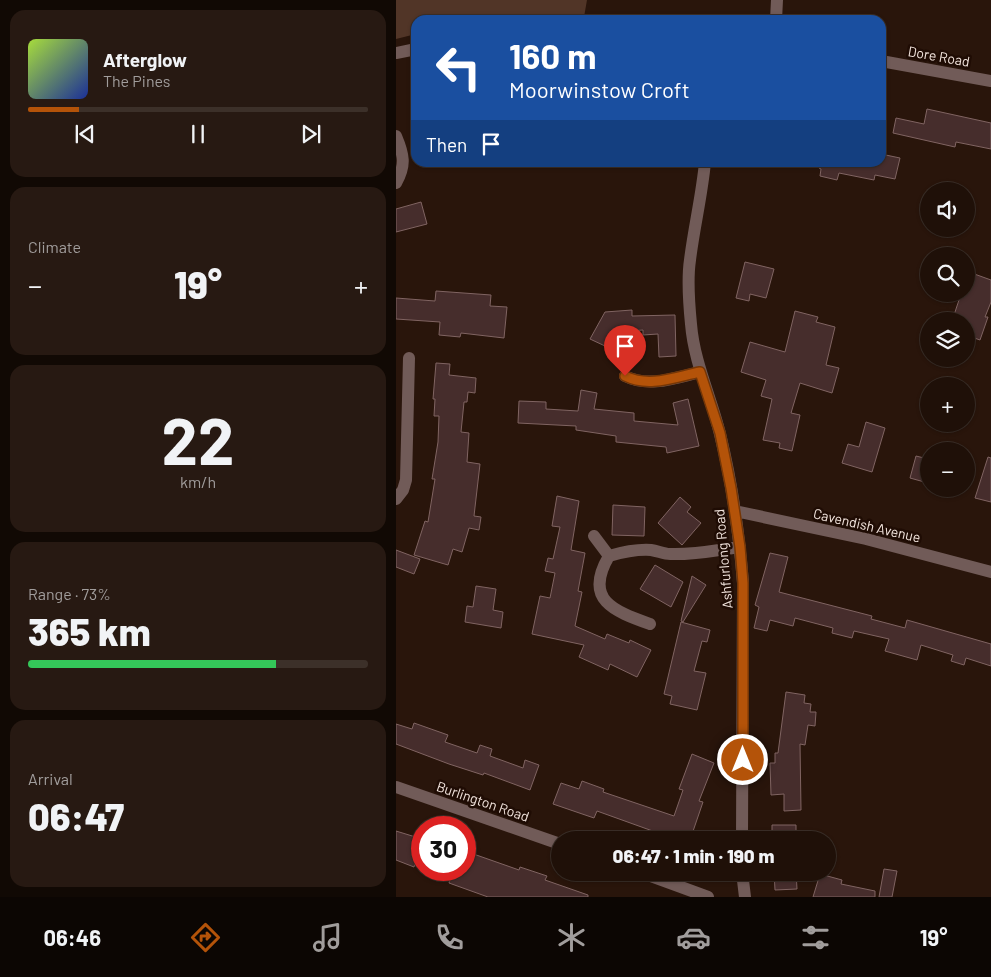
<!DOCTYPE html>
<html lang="en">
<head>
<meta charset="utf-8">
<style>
  :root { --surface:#1f1008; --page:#271912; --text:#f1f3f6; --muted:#a19d9c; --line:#3c3029; --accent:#b45309 }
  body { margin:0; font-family:Barlow,sans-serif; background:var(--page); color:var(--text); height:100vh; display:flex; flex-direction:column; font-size:19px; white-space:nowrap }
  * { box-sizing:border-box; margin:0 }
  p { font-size:16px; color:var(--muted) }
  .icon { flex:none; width:28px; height:28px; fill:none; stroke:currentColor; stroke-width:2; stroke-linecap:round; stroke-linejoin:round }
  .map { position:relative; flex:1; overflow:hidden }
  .details { display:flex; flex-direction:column; gap:10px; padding:10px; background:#110904; width:396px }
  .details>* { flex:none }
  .top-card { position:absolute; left:15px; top:15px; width:475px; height:152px; border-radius:15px; box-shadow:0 1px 4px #0004,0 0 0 1px var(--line); background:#1a4fa0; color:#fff; overflow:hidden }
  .controls { position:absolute; left:524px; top:182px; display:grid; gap:10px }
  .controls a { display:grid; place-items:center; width:55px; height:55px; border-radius:50%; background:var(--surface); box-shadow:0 1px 4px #0004,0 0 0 1px var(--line); font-size:25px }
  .speed { position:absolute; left:15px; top:816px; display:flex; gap:10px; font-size:25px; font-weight:700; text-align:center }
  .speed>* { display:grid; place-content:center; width:65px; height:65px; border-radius:50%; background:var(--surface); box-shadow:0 1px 4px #0004,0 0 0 1px var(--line); line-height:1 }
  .speed .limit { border:8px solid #d22; background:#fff; color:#111 }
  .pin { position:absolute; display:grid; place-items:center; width:42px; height:42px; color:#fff; margin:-51px -21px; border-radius:50% 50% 50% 0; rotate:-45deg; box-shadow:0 0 5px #0007 }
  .pin .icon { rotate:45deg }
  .me { position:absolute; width:55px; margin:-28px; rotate:0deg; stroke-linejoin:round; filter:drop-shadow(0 0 4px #0008) }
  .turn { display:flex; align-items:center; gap:18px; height:105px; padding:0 15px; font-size:22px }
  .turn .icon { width:65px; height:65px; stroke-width:2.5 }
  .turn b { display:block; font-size:35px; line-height:42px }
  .then { display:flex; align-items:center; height:48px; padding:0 15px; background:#0003; gap:10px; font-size:19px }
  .big { font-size:38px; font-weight:800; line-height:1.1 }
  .details .widget { flex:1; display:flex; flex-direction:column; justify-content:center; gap:8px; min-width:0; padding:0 18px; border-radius:15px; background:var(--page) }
  .details .dial { align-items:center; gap:0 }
  .dial b { font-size:65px; line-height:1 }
  .song { display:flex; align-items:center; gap:15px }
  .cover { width:60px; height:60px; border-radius:8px; background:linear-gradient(135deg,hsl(80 70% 55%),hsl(230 70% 35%)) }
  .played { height:5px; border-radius:2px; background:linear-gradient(90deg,var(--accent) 15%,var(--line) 15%) }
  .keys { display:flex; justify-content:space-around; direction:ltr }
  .heat { display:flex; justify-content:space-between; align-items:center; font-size:28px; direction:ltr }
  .charge { height:8px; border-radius:4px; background:linear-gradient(90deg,#34c759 73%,var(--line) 0) }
  .trip { position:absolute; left:155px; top:831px; width:285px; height:50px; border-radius:25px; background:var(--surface); box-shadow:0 1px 4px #0004,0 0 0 1px var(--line); font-weight:800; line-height:50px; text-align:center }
  .tabs { display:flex; height:80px; justify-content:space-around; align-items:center; background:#0c0603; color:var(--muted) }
  .tabs .icon { width:35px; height:35px }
  .tabs .current { color:var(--accent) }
  .tabs b { font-size:22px; color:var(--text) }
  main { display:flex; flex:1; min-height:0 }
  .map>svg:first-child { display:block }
</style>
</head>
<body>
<main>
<section class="details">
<div class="widget">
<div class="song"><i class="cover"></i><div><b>Afterglow</b><p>The Pines</p></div></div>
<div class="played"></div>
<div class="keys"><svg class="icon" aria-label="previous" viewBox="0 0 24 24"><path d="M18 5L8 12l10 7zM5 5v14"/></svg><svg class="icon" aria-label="pause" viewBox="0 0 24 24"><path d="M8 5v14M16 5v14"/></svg><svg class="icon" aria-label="next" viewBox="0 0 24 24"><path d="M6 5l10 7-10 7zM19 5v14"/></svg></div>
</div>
<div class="widget"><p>Climate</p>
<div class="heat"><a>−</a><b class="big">19°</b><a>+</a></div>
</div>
<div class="widget dial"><b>22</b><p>km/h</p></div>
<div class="widget"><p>Range · 73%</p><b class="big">365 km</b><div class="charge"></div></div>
<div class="widget"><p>Arrival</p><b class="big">06:47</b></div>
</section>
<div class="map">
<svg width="595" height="897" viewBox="0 0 595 897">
  <rect width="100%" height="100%" fill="#29150b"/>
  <!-- green -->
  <path fill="#513527" d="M0 0H191L188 17 20 20V34L0 39Z"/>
  <!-- building -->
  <path fill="#462d2c" stroke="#806462" d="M531 109 595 123V149L560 142 559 147 497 133 500 118 528 124Z
    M485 154 504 158 499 179 479 175 478 180 443 173 441 180 424 176 425 169 423 168V162H485Z
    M25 202 31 224 0 232V209Z
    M349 262 378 269 370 298 354 294 353 301 340 298Z
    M570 271 595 280V302L589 317H592L584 340 570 335V321H556L565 294H570Z
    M40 291 95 295 94 306 111 307 108 338 65 333 64 337 43 335 44 322 0 319V298L39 301Z
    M236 310V316L279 315 280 356 263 357 262 334 247 335V330L216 332 209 346 194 339 209 312Z
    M399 311 422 317 420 322 439 327 430 365 443 368 436 393 404 383 395 413 404 415 396 451 383 448 384 443 367 440 376 399 365 396 370 380 345 372 354 342 389 352Z
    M40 363 54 364 53 375 80 378 79 393 72 392 71 402H68L65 432 73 433 71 462 84 464 78 516 85 517 83 530 73 528 66 552 57 549 52 565 18 555 29 521 32 522 39 479H36L42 442 43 416H38L39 399H37Z
    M185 390 201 393 198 409 238 413V421L282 425 277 403 292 399 303 446 271 453 270 447 220 442V436L180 430V426L122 423 123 401 150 402V409L182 411Z
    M470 422 489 428 476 472 446 463 452 444 463 447Z
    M520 456 532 459V483L514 478Z
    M592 457 595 458V502L579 498Z
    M161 496 183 501 175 550 189 553 182 591 186 592 179 626 209 639 211 634 233 643 234 640 255 650 241 677 214 664 212 670 183 657 188 645 136 634 144 596 154 598 159 573 149 571 152 558 157 559 164 527 156 526Z
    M284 497 295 507 291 512 305 523 286 545 262 523Z
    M217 505 249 507 248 536 216 535Z
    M0 550 24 559 18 574 0 567Z
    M374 553 392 557 383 592 476 616 475 619 509 628 511 620 595 644V666L570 658 568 665 555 661 557 655 525 645 521 660 489 651 493 639 458 631 456 638 436 633 437 628 399 618 397 626 374 620 371 631 358 628 363 607 359 605Z
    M259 565 287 582 275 607 244 589Z
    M296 576 310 585 287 622 285 621Z
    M80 586 100 589 97 610 107 612 105 628 69 622 71 606 77 607Z
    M285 622 314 630 311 642 306 641 298 671 310 673 301 710 274 704 276 696 268 694Z
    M390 692 409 695 408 703 415 704 414 712H420L419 726 412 725 409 745 404 744 405 810 388 811V794L375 795 374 763H379V753H382Z
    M18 723 52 735 49 742 81 753 84 745 96 749 94 756 127 768 129 760 143 765 134 790 88 773 87 775 53 764 0 744V724L16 729Z
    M296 754 318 763 303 801 307 802 294 840H263L265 834 201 811 198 818 157 804 165 783 183 789 186 781 208 789 207 792 278 816 287 790 283 789Z
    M376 825H400V840H376Z
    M0 831 26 839 18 867 0 860Z
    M69 851 123 870 124 867 151 876 149 880 192 895V897H92L53 883 57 870H69Z
    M488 869 501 871 496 897H483Z
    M378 872H400L401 889 379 890Z
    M424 874 446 880 445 884 479 891V897H417Z"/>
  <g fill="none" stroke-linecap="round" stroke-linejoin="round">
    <!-- minor -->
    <path stroke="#715b58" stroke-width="12" d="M380 20 381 0
      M0 136C8 155 10 165 0 183
      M309 162C306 195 298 227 294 260 291 280 293 304 295 324 298 362 315 397 324 434 336 483 343 533 347 583L346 840
      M229 376C253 388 279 378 304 372
      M0 499 7 490 10 480 13 358
      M339 511 470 539 595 572
      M198 536 213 556
      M254 624C218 611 187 600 213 556 227 552 241 549 255 550 262 551 268 554 274 554 298 555 321 550 344 547
      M0 787 164 844
      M244 872 312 897
      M346 872 349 897"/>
    <!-- tertiary -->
    <path stroke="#715b58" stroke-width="12" d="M0 53 20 49
      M485 61 595 81"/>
  </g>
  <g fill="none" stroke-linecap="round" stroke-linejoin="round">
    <defs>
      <path id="route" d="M229 376C253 388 279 377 304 372L324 433 335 488 344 547 347 583V760"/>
    </defs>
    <!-- route casing -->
    <use href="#route" stroke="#753606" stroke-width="12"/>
    <!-- route -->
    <use href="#route" stroke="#b45309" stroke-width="9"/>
  </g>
  <g text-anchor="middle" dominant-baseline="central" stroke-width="5" stroke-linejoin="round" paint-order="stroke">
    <!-- street labels -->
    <g font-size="14" fill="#f3e5de" stroke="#1f0c04">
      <text transform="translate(543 56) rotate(10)">Dore Road</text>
      <text transform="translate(471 525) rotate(13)">Cavendish Avenue</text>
      <text transform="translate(327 559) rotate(-95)">Ashfurlong Road</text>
      <text transform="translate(87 801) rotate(19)">Burlington Road</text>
    </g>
  </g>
</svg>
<div class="controls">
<a><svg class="icon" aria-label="sound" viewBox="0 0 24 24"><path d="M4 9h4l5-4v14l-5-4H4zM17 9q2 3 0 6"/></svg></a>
<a><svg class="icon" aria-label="search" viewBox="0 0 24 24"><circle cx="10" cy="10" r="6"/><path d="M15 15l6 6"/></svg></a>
<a><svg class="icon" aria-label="layers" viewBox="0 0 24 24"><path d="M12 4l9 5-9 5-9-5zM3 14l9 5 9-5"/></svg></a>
<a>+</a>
<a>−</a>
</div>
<div class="speed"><div class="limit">30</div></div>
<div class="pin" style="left:229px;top:376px;background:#d93025"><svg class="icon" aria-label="arrive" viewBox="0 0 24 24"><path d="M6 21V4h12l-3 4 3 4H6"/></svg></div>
<svg class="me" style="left:347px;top:760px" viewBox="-20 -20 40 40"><circle r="17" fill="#b45309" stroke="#fff" stroke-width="3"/><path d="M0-11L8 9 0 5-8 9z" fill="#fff"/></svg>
<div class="trip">06:47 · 1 min · 190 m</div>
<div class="top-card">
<div class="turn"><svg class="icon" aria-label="left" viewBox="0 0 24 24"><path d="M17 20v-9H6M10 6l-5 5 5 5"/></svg><div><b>160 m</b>Moorwinstow Croft</div></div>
<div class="then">Then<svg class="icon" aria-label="arrive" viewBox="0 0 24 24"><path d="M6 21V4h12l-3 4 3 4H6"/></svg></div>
</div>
</div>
</main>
<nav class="tabs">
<b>06:46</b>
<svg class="icon current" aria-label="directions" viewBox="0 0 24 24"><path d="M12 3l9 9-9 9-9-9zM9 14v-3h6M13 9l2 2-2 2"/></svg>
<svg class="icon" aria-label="music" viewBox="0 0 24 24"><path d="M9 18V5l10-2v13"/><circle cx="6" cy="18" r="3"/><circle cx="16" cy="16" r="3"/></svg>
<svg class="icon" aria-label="phone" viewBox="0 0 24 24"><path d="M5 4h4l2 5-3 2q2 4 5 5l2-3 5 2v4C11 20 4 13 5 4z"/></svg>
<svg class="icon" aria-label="climate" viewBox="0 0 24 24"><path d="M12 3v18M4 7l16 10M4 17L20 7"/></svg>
<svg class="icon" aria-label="car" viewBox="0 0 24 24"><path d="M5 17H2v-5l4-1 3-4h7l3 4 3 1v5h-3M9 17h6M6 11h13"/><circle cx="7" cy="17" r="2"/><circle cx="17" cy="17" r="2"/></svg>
<svg class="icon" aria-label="filters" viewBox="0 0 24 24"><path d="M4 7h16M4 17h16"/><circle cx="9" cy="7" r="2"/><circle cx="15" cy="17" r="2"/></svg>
<b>19°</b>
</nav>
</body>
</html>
